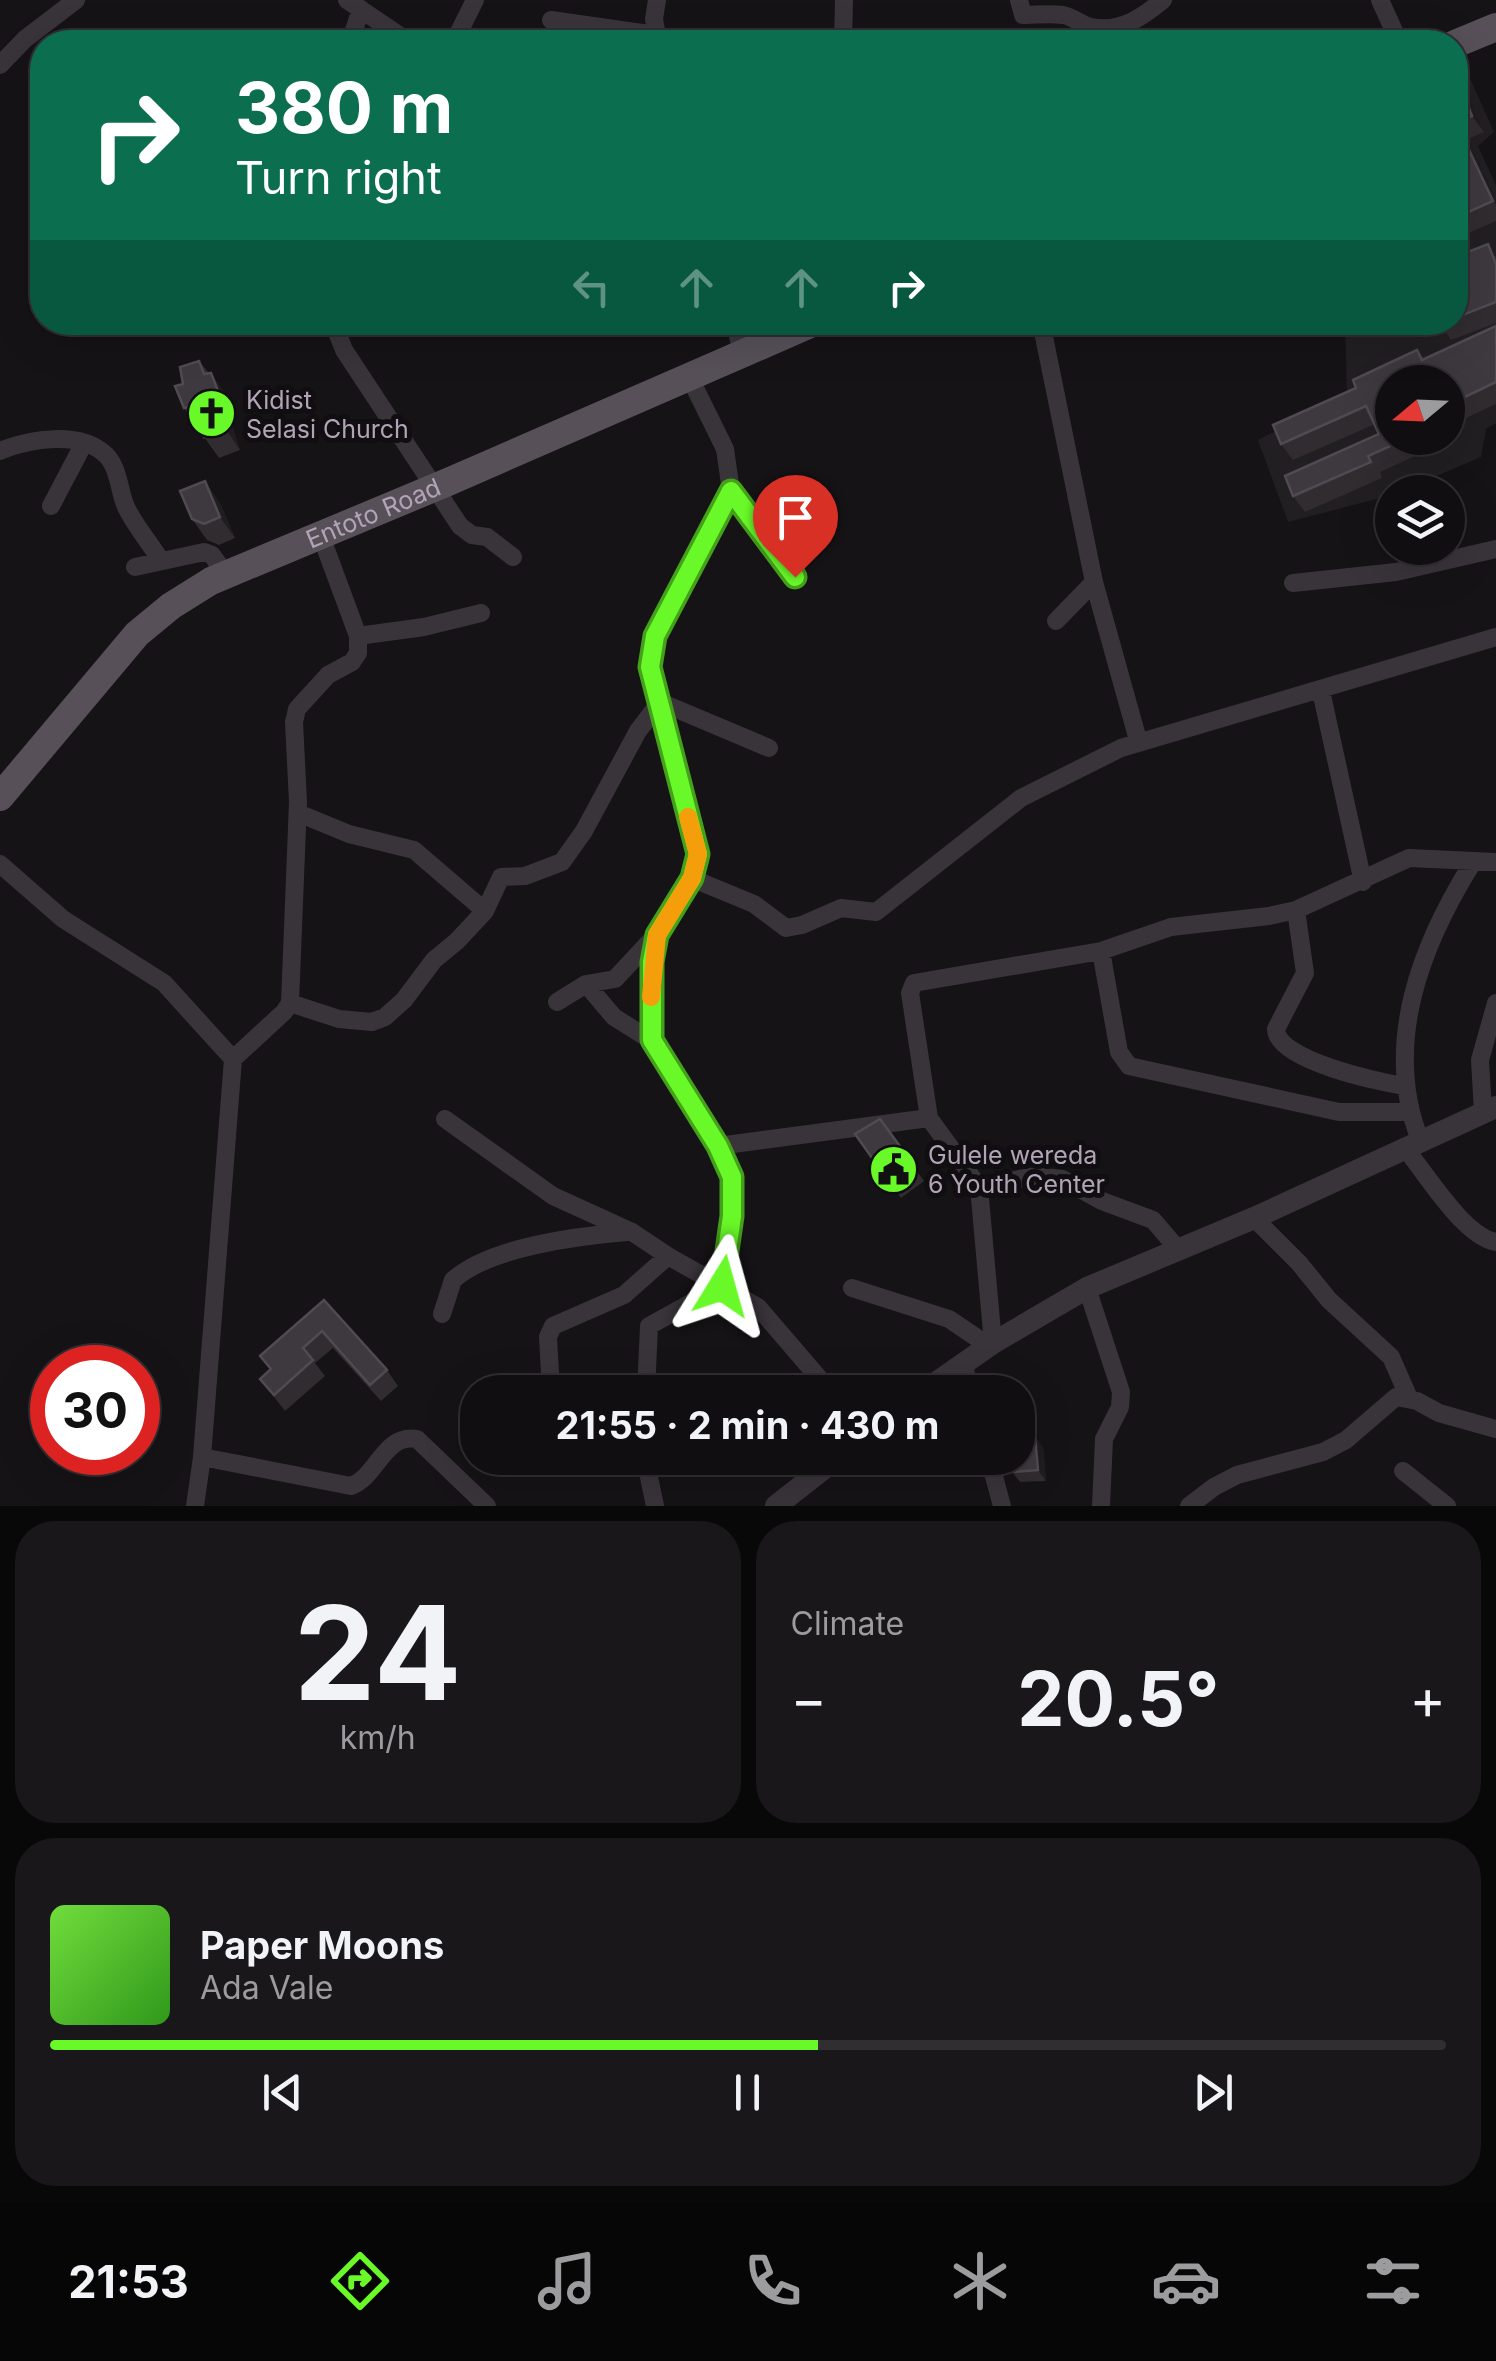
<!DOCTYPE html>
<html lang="en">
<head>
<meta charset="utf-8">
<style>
  :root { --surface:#100e10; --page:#191719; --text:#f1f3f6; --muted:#9c9c9f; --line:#302e30; --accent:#69f828 }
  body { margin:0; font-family:Inter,sans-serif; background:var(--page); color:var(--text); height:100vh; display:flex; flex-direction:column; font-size:38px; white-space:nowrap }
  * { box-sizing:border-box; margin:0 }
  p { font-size:32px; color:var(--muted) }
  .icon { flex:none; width:55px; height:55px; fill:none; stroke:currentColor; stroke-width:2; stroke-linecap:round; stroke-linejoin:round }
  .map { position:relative; height:1506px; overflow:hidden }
  .panel { display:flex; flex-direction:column; gap:15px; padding:15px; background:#090809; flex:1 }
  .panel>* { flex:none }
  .guide { position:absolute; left:30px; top:30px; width:1438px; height:305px; border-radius:40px; box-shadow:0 10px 40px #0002,0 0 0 2px var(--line); background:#0b6e4f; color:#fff; overflow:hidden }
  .needle { width:65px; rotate:251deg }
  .fabs { position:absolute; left:1375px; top:365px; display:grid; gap:20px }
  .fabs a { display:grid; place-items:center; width:90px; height:90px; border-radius:50%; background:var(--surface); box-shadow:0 10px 40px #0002,0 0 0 2px var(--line); font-size:50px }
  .speed { position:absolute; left:30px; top:1345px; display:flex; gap:20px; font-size:50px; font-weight:700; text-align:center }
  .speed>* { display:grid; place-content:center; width:130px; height:130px; border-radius:50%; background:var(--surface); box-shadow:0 10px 40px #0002,0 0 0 2px var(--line); line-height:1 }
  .speed .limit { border:15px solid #d22; background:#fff; color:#111 }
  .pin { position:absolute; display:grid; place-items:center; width:85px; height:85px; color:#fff; margin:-102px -42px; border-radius:50% 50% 50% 0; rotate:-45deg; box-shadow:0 0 10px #0007 }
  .pin .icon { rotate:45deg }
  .me { position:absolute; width:110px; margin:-55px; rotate:8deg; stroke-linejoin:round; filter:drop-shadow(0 0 8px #0008) }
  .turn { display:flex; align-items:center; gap:35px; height:210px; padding:0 40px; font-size:45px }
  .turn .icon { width:130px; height:130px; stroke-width:2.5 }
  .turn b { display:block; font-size:70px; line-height:85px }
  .lanes { display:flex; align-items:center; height:95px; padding:0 40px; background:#0003; justify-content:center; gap:50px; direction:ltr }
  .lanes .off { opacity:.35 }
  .big { font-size:75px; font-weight:700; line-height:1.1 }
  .panel .tile { flex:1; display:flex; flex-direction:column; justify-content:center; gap:15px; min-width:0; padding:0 35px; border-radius:40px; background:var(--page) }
  .panel .dial { align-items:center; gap:0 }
  .dial b { font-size:130px; line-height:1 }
  .song { display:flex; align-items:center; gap:30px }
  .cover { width:120px; height:120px; border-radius:15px; background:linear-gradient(135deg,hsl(100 70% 55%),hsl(110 70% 35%)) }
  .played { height:10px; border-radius:5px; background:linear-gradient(90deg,var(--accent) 55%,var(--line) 55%) }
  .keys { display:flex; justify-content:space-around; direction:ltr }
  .heat { display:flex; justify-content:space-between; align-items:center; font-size:55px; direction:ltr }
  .panel .tiles { flex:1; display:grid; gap:15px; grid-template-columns:1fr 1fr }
  .tile:last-child { grid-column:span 2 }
  .trip { position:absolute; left:460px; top:1375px; width:575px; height:100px; border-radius:40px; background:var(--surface); box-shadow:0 10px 40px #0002,0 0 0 2px var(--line); font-weight:700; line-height:100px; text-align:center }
  .menu { display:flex; height:160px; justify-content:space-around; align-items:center; background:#060606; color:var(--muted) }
  .menu .icon { width:70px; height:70px }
  .menu .active { color:var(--accent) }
  .menu b { font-size:45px; color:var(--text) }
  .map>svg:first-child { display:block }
</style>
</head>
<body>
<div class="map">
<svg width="1496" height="1506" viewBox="0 0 1496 1506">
  <rect width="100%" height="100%" fill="#151315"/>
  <!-- built -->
  <path fill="#221f22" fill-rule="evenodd" d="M1466 69 1494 132 1478 146 1496 185V423L1486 429 1481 457 1392 495 1288 522 1258 440 1347 396 1345 323 1455 322V74ZM1392 382H1448V438H1392Z"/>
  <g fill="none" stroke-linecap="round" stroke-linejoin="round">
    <!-- minor -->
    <path stroke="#39343a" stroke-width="18" d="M347 0 409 42
      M657 0 654 19 658 42
      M1019 0 1023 15C1036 15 1050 13 1063 15 1074 17 1081 25 1091 27 1120 33 1143 17 1163 0
      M1380 0 1399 42
      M551 20 656 35
      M350 42 361 9
      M454 42 475 0
      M843 42 844 0
      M0 65 25 39 76 0
      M333 322 344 350 460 526 472 535 487 537 513 557
      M735 322 742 354
      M1041 322 1094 582 1138 740
      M689 376 725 449 731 491 655 636 650 667 698 853 691 878 657 935 652 962V1041L718 1146 732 1177V1216L721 1286
      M0 451C29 439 80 430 106 455 119 468 119 491 126 507 135 526 150 543 161 561
      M731 491 795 577
      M51 506 83 445
      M135 567 204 552 212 555 226 575
      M1293 583 1396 572 1496 549
      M1056 621 1094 582
      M358 636 424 627 481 613
      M1321 691 1363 882
      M298 813 349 834 414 850 485 911
      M0 864 63 919 164 983 233 1059 202 1457 195 1506
      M691 878 754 904 786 928 802 925 841 908 876 912 1021 798 1121 748 1496 637
      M1296 910 1305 973 1276 1029C1276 1060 1378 1082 1405 1086
      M1101 951 1119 1052 1129 1066 1339 1112H1409
      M586 984 614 1017 652 1041
      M557 1002 586 984 615 979 656 935
      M290 1003 339 1019 372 1022 385 1017 404 1000 434 960 457 941 485 911 501 877 525 876 562 862 584 831 638 731 660 702 769 748
      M233 1059 284 1012 290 1003 298 802 294 722 297 709 328 675 352 662 358 653V636L321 536
      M1483 1112 1480 1060 1496 1003
      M445 1119 553 1196 632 1232 668 1256 758 1307 831 1392
      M1420 1140C1382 1044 1421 945 1473 862
      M718 1146 929 1118
      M1404 1147C1426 1173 1463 1236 1496 1242
      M979 1187 1035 1176 1062 1179 1102 1201 1153 1220 1177 1248
      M1254 1218 1299 1263 1329 1300 1391 1357 1409 1398
      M852 1288 949 1319 989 1346
      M1087 1288 1121 1392 1120 1407 1104 1439 1101 1506
      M442 1314 453 1280C490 1247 578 1236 627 1232
      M993 1343 979 1187 929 1118 910 993 914 983 1101 951 1171 927 1269 916 1296 910 1409 858 1496 862
      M963 1363 971 1392
      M551 1392 548 1337 553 1326 624 1295 668 1256
      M646 1392 649 1326 721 1286
      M202 1457 351 1486C377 1477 384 1433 417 1439L487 1506
      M645 1458 655 1506
      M989 1458 1002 1506
      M1403 1471 1447 1506
      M1189 1506 1214 1487 1237 1475 1323 1452 1346 1440 1396 1397 1417 1401 1439 1413 1496 1429"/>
    <!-- tertiary -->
    <path stroke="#39343a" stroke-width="22" d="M923 1392 993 1343 1087 1288 1254 1218 1496 1107
      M776 1506 837 1458"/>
    <!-- primary -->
    <g stroke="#575059" stroke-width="28">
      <path d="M1455 44 1496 27"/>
      <path id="s1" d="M0 797 137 634 171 606 211 581 448 482 815 322"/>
    </g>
  </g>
  <!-- wall -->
  <path fill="#302c30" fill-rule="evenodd" d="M1455 68 1463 79 1484 132 1468 139 1496 199V221L1455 239Z
    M1496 256V323L1451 340 1439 322H1455V257Z
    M1496 326V404L1455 423 1461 435 1380 472 1382 478 1305 512 1293 496 1379 434 1375 424 1293 460 1281 444 1356 388 1417 350 1424 359ZM1448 382V438H1392Z
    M199 361 226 394 235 417 230 420 240 450 219 458 204 437 201 429 199 430 184 408 183 384Z
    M220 503 235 538 219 545 207 540 192 519Z
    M880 1119 924 1181 901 1198 855 1134Z
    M324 1300 387 1370 398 1386 381 1401 333 1348 315 1363 325 1376 285 1411 260 1379 270 1370 260 1356Z
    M1043 1447 1046 1481 1020 1482 1012 1472Z"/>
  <!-- shaded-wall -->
  <path fill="#1f1d1f" d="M1455 68 1463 79 1484 132 1472 116 1455 72Z
    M1456 122 1468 139 1496 199V205Z
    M211 373 226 394 235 417 220 396Z
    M214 398 230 420 240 450 225 428Z
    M1448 412 1455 423 1461 435 1449 418Z
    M205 481 220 503 235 538 220 517Z
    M1035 1436 1043 1447 1046 1481 1038 1470Z"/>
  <!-- building -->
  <path fill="#3e393e" stroke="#504a51" stroke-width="2.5" d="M1455 72 1472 116 1456 122 1493 201 1455 218Z
    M1488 244 1496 264V302L1455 318V257Z
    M1496 326V382L1448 405V382H1392V438H1408L1368 456 1371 462 1293 496 1285 476 1379 434 1366 406 1281 444 1273 425 1356 388 1353 380 1417 350 1422 360Z
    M199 361 204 374 211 373 220 396 214 398 225 428 204 437 193 406 184 408 175 386 183 384 180 367Z
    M205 481 220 517 204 524 192 519 180 491Z
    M880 1119 913 1164 889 1182 855 1134Z
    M324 1300 387 1370 370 1385 322 1331 303 1348 313 1360 274 1395 260 1379 271 1369 260 1356Z
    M1035 1436 1038 1470 1012 1472 1011 1458H1018V1438Z"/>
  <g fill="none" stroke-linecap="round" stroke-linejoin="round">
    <defs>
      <path id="route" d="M722 1286 732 1216V1177L718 1146 652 1040V962L657 935 692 878 698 854 650 667 655 636 731 491 795 577"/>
    </defs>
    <!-- route casing -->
    <use href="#route" stroke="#44a11a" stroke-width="25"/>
    <!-- route -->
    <use href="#route" stroke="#69f828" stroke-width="18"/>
    <!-- slow -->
    <path stroke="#f59e0b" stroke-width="18" d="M651 997 657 935 692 878 698 854 688 817"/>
  </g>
  <!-- icons -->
  <defs>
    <symbol id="church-disc" viewBox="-11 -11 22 22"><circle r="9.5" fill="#69f828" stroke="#100e10"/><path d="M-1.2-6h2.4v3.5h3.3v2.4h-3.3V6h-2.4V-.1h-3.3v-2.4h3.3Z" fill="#111"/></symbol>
    <symbol id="civic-disc" viewBox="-11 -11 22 22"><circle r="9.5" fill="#69f828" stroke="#100e10"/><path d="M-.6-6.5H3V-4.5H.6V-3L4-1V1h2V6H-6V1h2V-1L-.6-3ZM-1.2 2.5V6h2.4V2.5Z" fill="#111"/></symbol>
  </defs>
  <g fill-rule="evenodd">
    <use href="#church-disc" x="184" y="386" width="55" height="55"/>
    <use href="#civic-disc" x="866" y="1142" width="55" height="55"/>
  </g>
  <g text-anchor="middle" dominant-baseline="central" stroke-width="10" stroke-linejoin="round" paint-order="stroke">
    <!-- poi labels -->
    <g font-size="25" fill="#b1a4b6" stroke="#100e10" text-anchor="start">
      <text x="246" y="400">Kidist<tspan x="246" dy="29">Selasi Church</tspan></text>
      <text x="928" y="1155">Gulele wereda<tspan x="928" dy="29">6 Youth Center</tspan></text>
    </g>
    <!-- street labels -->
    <g font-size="25" fill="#b1a4b6" stroke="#100e10">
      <text stroke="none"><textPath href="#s1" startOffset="480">Entoto Road</textPath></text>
    </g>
  </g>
</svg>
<div class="fabs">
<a><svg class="needle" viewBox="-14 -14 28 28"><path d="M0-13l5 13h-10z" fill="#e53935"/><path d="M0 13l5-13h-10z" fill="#9c9c9f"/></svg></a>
<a><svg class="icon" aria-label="layers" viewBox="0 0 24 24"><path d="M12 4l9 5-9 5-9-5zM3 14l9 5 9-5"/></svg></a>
</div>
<div class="speed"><div class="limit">30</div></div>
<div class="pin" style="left:795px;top:577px;background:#d93025"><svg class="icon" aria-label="arrive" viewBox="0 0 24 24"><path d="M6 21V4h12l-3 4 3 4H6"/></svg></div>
<svg class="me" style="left:722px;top:1286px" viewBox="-20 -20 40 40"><path d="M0-17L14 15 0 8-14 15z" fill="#69f828" stroke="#fff" stroke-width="4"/></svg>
<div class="trip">21:55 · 2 min · 430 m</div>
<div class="guide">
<div class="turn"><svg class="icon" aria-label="right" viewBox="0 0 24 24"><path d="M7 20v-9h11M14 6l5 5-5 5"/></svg><div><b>380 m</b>Turn right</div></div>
<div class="lanes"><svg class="icon off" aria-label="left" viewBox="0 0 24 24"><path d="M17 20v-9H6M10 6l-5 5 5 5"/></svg><svg class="icon off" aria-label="ahead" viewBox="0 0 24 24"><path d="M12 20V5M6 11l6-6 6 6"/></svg><svg class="icon off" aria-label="ahead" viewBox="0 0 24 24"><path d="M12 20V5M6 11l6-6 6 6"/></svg><svg class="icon" aria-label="right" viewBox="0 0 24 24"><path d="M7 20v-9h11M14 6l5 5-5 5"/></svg></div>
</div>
</div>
<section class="panel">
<div class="tiles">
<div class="tile dial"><b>24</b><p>km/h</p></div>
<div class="tile"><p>Climate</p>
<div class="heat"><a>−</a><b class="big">20.5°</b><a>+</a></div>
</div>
<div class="tile">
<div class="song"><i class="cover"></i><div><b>Paper Moons</b><p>Ada Vale</p></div></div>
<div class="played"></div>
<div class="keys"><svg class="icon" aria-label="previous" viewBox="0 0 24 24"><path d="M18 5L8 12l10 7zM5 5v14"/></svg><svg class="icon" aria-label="pause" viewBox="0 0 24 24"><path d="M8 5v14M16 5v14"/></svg><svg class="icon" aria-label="next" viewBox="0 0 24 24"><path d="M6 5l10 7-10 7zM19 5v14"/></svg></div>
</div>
</div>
</section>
<nav class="menu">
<b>21:53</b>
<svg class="icon active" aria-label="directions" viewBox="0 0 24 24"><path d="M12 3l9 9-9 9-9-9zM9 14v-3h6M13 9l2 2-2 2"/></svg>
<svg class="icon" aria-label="music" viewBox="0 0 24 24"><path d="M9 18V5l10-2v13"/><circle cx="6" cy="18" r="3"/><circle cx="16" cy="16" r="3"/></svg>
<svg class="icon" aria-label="phone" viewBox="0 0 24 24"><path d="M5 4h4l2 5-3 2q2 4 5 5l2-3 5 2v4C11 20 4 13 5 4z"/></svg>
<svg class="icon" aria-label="climate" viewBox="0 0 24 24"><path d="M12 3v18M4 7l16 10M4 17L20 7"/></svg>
<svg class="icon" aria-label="car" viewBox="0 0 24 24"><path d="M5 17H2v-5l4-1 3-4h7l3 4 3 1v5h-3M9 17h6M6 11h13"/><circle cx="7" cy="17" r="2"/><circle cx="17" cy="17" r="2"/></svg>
<svg class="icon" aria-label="filters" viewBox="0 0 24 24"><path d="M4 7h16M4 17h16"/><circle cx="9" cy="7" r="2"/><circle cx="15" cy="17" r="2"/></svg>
</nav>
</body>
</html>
